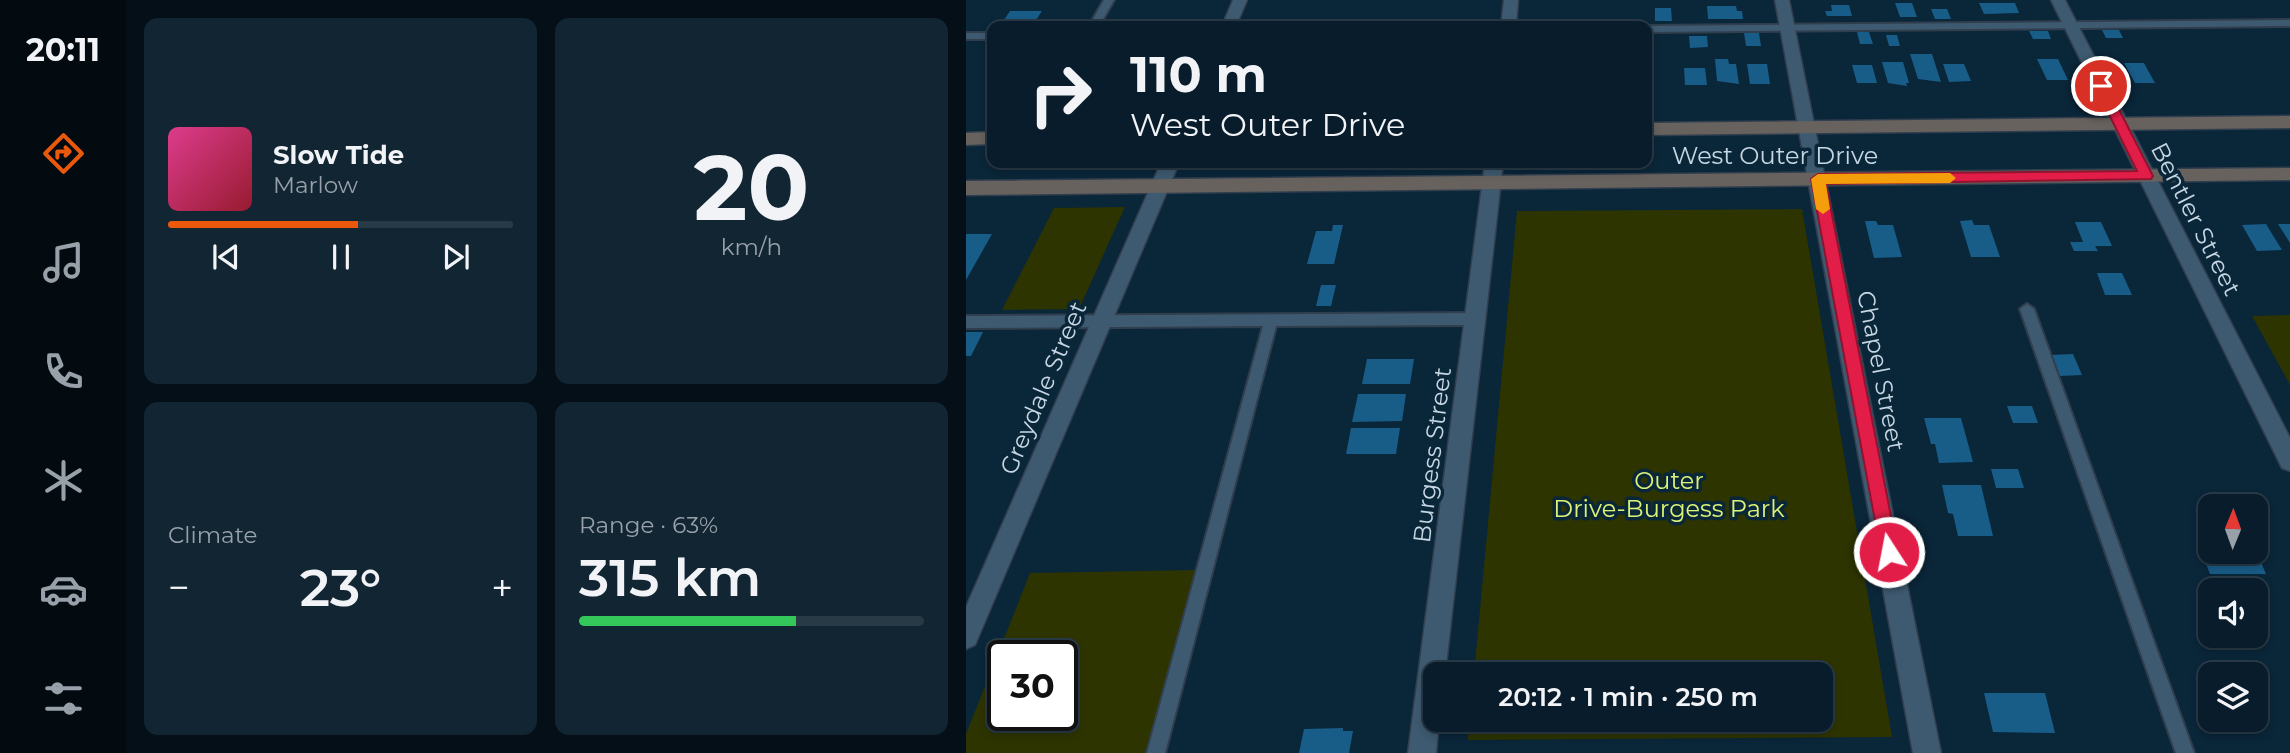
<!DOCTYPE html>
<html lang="en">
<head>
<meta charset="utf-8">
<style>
  :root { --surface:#081c2b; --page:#112533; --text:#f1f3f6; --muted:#98a1a9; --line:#293a47; --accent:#ea580c }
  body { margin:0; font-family:Montserrat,sans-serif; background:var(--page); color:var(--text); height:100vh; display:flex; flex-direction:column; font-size:26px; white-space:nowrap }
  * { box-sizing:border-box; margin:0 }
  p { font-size:23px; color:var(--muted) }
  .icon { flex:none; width:38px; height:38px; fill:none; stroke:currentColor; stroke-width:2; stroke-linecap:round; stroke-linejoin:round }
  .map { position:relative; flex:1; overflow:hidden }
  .drawer { display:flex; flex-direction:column; gap:18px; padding:18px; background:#040f18; width:840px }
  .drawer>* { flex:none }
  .top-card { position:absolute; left:21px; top:21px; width:665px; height:147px; border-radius:14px; box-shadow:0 4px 10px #0003,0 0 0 2px var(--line); background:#081c2b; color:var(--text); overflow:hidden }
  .needle { width:46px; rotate:1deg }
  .buttons { position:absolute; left:1232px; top:494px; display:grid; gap:14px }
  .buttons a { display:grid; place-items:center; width:70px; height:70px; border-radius:14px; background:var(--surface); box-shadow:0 4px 10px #0003,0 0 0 2px var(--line); font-size:35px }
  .speed { position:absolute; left:21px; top:640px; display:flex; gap:14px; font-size:35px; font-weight:700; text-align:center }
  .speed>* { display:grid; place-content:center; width:91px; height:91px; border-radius:50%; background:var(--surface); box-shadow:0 4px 10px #0003,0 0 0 2px var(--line); line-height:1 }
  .speed .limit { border:4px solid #111; border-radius:10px; background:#fff; color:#111 }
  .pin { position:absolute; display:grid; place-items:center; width:60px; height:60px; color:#fff; margin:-30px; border:4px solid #fff; border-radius:50%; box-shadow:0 2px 7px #0007 }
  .me { position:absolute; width:77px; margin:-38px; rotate:349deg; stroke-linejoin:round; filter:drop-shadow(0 0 5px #0008) }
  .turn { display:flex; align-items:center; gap:24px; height:147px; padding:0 28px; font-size:32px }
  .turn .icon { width:91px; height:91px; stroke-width:2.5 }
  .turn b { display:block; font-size:49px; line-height:60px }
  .big { font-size:52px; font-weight:600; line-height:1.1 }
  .drawer .tile { flex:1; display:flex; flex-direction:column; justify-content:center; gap:10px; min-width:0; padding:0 24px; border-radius:14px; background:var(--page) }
  .drawer .dial { align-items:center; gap:0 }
  .dial b { font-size:91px; line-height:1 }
  .song { display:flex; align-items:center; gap:21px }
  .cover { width:84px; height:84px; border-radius:10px; background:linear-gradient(135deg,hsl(330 70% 55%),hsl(350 70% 35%)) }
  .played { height:7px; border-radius:4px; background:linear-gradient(90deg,var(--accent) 55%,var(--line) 55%) }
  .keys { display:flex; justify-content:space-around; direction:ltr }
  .heat { display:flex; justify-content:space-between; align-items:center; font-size:38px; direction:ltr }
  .charge { height:10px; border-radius:5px; background:linear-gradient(90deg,#34c759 63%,var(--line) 0) }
  .drawer .tiles { flex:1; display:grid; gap:18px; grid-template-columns:repeat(2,1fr) }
  .trip { position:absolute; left:457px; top:662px; width:410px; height:70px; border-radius:14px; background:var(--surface); box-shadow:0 4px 10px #0003,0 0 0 2px var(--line); font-weight:600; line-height:70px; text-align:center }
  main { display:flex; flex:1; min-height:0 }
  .dock { display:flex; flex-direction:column; width:126px; justify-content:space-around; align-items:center; background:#030b11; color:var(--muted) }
  .dock .icon { width:49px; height:49px }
  .dock .on { color:var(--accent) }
  .dock b { font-size:32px; color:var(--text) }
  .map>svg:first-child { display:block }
</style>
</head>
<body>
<main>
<nav class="dock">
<b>20:11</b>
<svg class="icon on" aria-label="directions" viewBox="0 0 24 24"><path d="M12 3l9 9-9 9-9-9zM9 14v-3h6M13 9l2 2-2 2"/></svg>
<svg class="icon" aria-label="music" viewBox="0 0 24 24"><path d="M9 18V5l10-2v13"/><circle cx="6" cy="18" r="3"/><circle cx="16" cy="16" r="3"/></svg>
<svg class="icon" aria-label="phone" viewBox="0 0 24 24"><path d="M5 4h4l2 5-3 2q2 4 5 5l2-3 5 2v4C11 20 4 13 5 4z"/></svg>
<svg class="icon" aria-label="climate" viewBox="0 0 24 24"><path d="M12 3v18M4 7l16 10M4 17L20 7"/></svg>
<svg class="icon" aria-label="car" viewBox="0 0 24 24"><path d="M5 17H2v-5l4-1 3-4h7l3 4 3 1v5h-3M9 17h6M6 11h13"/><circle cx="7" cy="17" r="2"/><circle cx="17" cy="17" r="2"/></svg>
<svg class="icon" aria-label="filters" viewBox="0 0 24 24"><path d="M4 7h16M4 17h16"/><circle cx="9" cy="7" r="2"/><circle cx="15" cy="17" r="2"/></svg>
</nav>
<section class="drawer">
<div class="tiles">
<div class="tile">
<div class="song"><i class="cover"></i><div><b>Slow Tide</b><p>Marlow</p></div></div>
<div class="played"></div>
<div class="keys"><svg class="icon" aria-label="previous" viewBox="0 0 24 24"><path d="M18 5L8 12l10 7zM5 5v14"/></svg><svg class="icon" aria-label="pause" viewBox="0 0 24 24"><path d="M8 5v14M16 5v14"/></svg><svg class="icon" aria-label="next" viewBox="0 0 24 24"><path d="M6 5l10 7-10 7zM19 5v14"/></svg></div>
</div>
<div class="tile dial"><b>20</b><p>km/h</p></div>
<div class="tile"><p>Climate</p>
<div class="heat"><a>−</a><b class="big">23°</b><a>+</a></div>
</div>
<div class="tile"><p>Range · 63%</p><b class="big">315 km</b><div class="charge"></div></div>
</div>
</section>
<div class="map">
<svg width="1324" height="753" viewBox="0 0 1324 753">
  <rect width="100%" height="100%" fill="#0a2639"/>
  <!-- green -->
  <path fill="#2d3400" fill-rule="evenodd" d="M159 207 113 309 36 310 88 208Z
    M836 209 926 737 502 740 504 719H854V674H508L551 211Z
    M1324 315V385L1286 316Z
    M230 570 181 753H0V734L64 573ZM37 656H96V716H37Z"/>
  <!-- building -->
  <path fill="#185c88" d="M929 3H946L951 17H934Z
    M1013 3H1049L1053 13 1018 14Z
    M865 5H883L886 16H861L859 11H866Z
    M741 6H770L771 11H776L777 19H742Z
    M689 8H705L706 21H689Z
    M965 9H981L985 19H969Z
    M44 11H76L66 26H34Z
    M1136 30H1153L1157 38H1140Z
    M1063 31H1082L1085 39H1067Z
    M891 32H903L907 44H894Z
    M778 33H793L795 46H780Z
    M920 35H931L934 46H923Z
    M723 36H741L742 47 724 48Z
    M944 54H966L975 82 952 79Z
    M749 59H762L763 64H770L773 84 751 81Z
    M1071 59H1092L1102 80H1081Z
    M916 62H937L943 83H940L941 86 922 83Z
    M1158 63H1178L1189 83H1169Z
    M781 64H801L804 84H784Z
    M977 64H998L1005 81 983 82Z
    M886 65H906L911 83H891Z
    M718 68H739L741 85H719Z
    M1006 220 1008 225H1023L1034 257H1005L994 221Z
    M899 221H910L912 225H927L936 257 908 258Z
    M1109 222H1135L1146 246H1129L1132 251H1108L1104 242H1117Z
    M1300 224 1316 250 1291 251 1276 225Z
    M1312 224H1324V243Z
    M367 225H377L368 264H341L350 231H366Z
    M0 234H26L0 280Z
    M1131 273H1156L1166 295H1139Z
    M355 285H370L365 306H350Z
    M0 332H17L5 356H0Z
    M1107 354 1116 375 1093 376 1084 355Z
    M401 359H448L444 384H396Z
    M392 394H440L436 421 386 422Z
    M1041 406H1066L1072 423H1047Z
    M958 418H995L1007 462 973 463 969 444H965Z
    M385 428H434L430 454H380Z
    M1025 469H1052L1058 488H1030Z
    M976 485H1015L1027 536H992L987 514 982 513Z
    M1230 537H1244V551H1290L1300 574H1244Z
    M1018 693H1079L1089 733 1027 732Z
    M377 728V731H387L383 753H333L338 729Z"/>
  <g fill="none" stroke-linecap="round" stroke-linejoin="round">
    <defs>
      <path id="lane" d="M138 0H148L133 26H123Z
        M1324 20V26L681 32 679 26Z
        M0 33H26V39H0Z
        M1061 304 1068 309 1228 753H1210L1054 309Z
        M509 313 514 315 516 319 514 323 509 325 310 326 199 753H181L297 326 0 328V316Z"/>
      <path id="street" d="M267 0H281L270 26H256Z
        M538 0H552L550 26H535Z
        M809 0H823L975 753H947Z
        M1085 0H1099L1324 438V471L1316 468Z
        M195 163H213L9 645 0 649V607Z
        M519 163H537L479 674H469V719H473L470 753H442Z"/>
      <path id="secondary" d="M1324 116V128L681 135V123Z
        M26 132V144L0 145V133Z
        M1324 168V180L0 195V181Z"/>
    </defs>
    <!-- lane casing -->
    <use href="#lane" stroke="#303e4e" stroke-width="4"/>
    <!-- street casing -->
    <use href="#street" stroke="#303e4e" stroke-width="3"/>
    <!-- secondary casing -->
    <use href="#secondary" stroke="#303e4e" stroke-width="3"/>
    <!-- lane -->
    <use href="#lane" fill="#3e5a70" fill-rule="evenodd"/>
    <!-- street -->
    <use href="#street" fill="#3e5a70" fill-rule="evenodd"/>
    <!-- secondary -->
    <use href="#secondary" fill="#67625d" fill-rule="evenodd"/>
  </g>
  <!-- route -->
  <path fill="#e11d48" stroke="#92132f" stroke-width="2" d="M1135 82 1141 86 1187 176 1185 179 860 184 932 552 929 558 923 561 916 558 845 179 852 174 1171 171 1129 86Z"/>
  <!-- slow -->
  <path fill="#f59e0b" d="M984 173 990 178 984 183 860 184 864 209 857 214 850 209 845 179 852 174Z"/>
  <g text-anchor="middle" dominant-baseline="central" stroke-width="7" stroke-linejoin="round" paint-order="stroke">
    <!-- street labels -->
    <g font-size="24" fill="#c6d6e2" stroke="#0a2639">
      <text x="809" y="155">West Outer Drive</text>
      <text transform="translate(1230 219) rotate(63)">Bentler Street</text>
      <text transform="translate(915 371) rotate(79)">Chapel Street</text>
      <text transform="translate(77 388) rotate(-67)">Greydale Street</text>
      <text transform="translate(466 455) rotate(-83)">Burgess Street</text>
    </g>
    <!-- park labels -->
    <g font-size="24" fill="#dcf276" stroke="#0a2639">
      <text x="703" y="480">Outer<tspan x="703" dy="28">Drive-Burgess Park</tspan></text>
    </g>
  </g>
</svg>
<div class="buttons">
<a><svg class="needle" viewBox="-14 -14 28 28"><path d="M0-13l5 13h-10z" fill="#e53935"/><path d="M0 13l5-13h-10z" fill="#98a1a9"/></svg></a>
<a><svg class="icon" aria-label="sound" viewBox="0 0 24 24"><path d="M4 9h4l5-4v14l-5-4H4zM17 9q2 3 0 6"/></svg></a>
<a><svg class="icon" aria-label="layers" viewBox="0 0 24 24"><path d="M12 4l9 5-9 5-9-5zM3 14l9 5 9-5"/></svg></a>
</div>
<div class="speed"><div class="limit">30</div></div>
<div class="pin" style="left:1135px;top:86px;background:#d93025"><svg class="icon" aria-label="arrive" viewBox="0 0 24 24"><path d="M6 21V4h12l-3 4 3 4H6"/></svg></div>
<svg class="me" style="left:923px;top:552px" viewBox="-20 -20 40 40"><circle r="17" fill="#e11d48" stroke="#fff" stroke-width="3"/><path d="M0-11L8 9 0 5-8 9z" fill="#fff"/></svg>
<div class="trip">20:12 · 1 min · 250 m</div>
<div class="top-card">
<div class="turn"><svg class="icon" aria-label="right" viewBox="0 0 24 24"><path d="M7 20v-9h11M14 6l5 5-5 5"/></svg><div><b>110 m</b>West Outer Drive</div></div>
</div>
</div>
</main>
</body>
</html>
